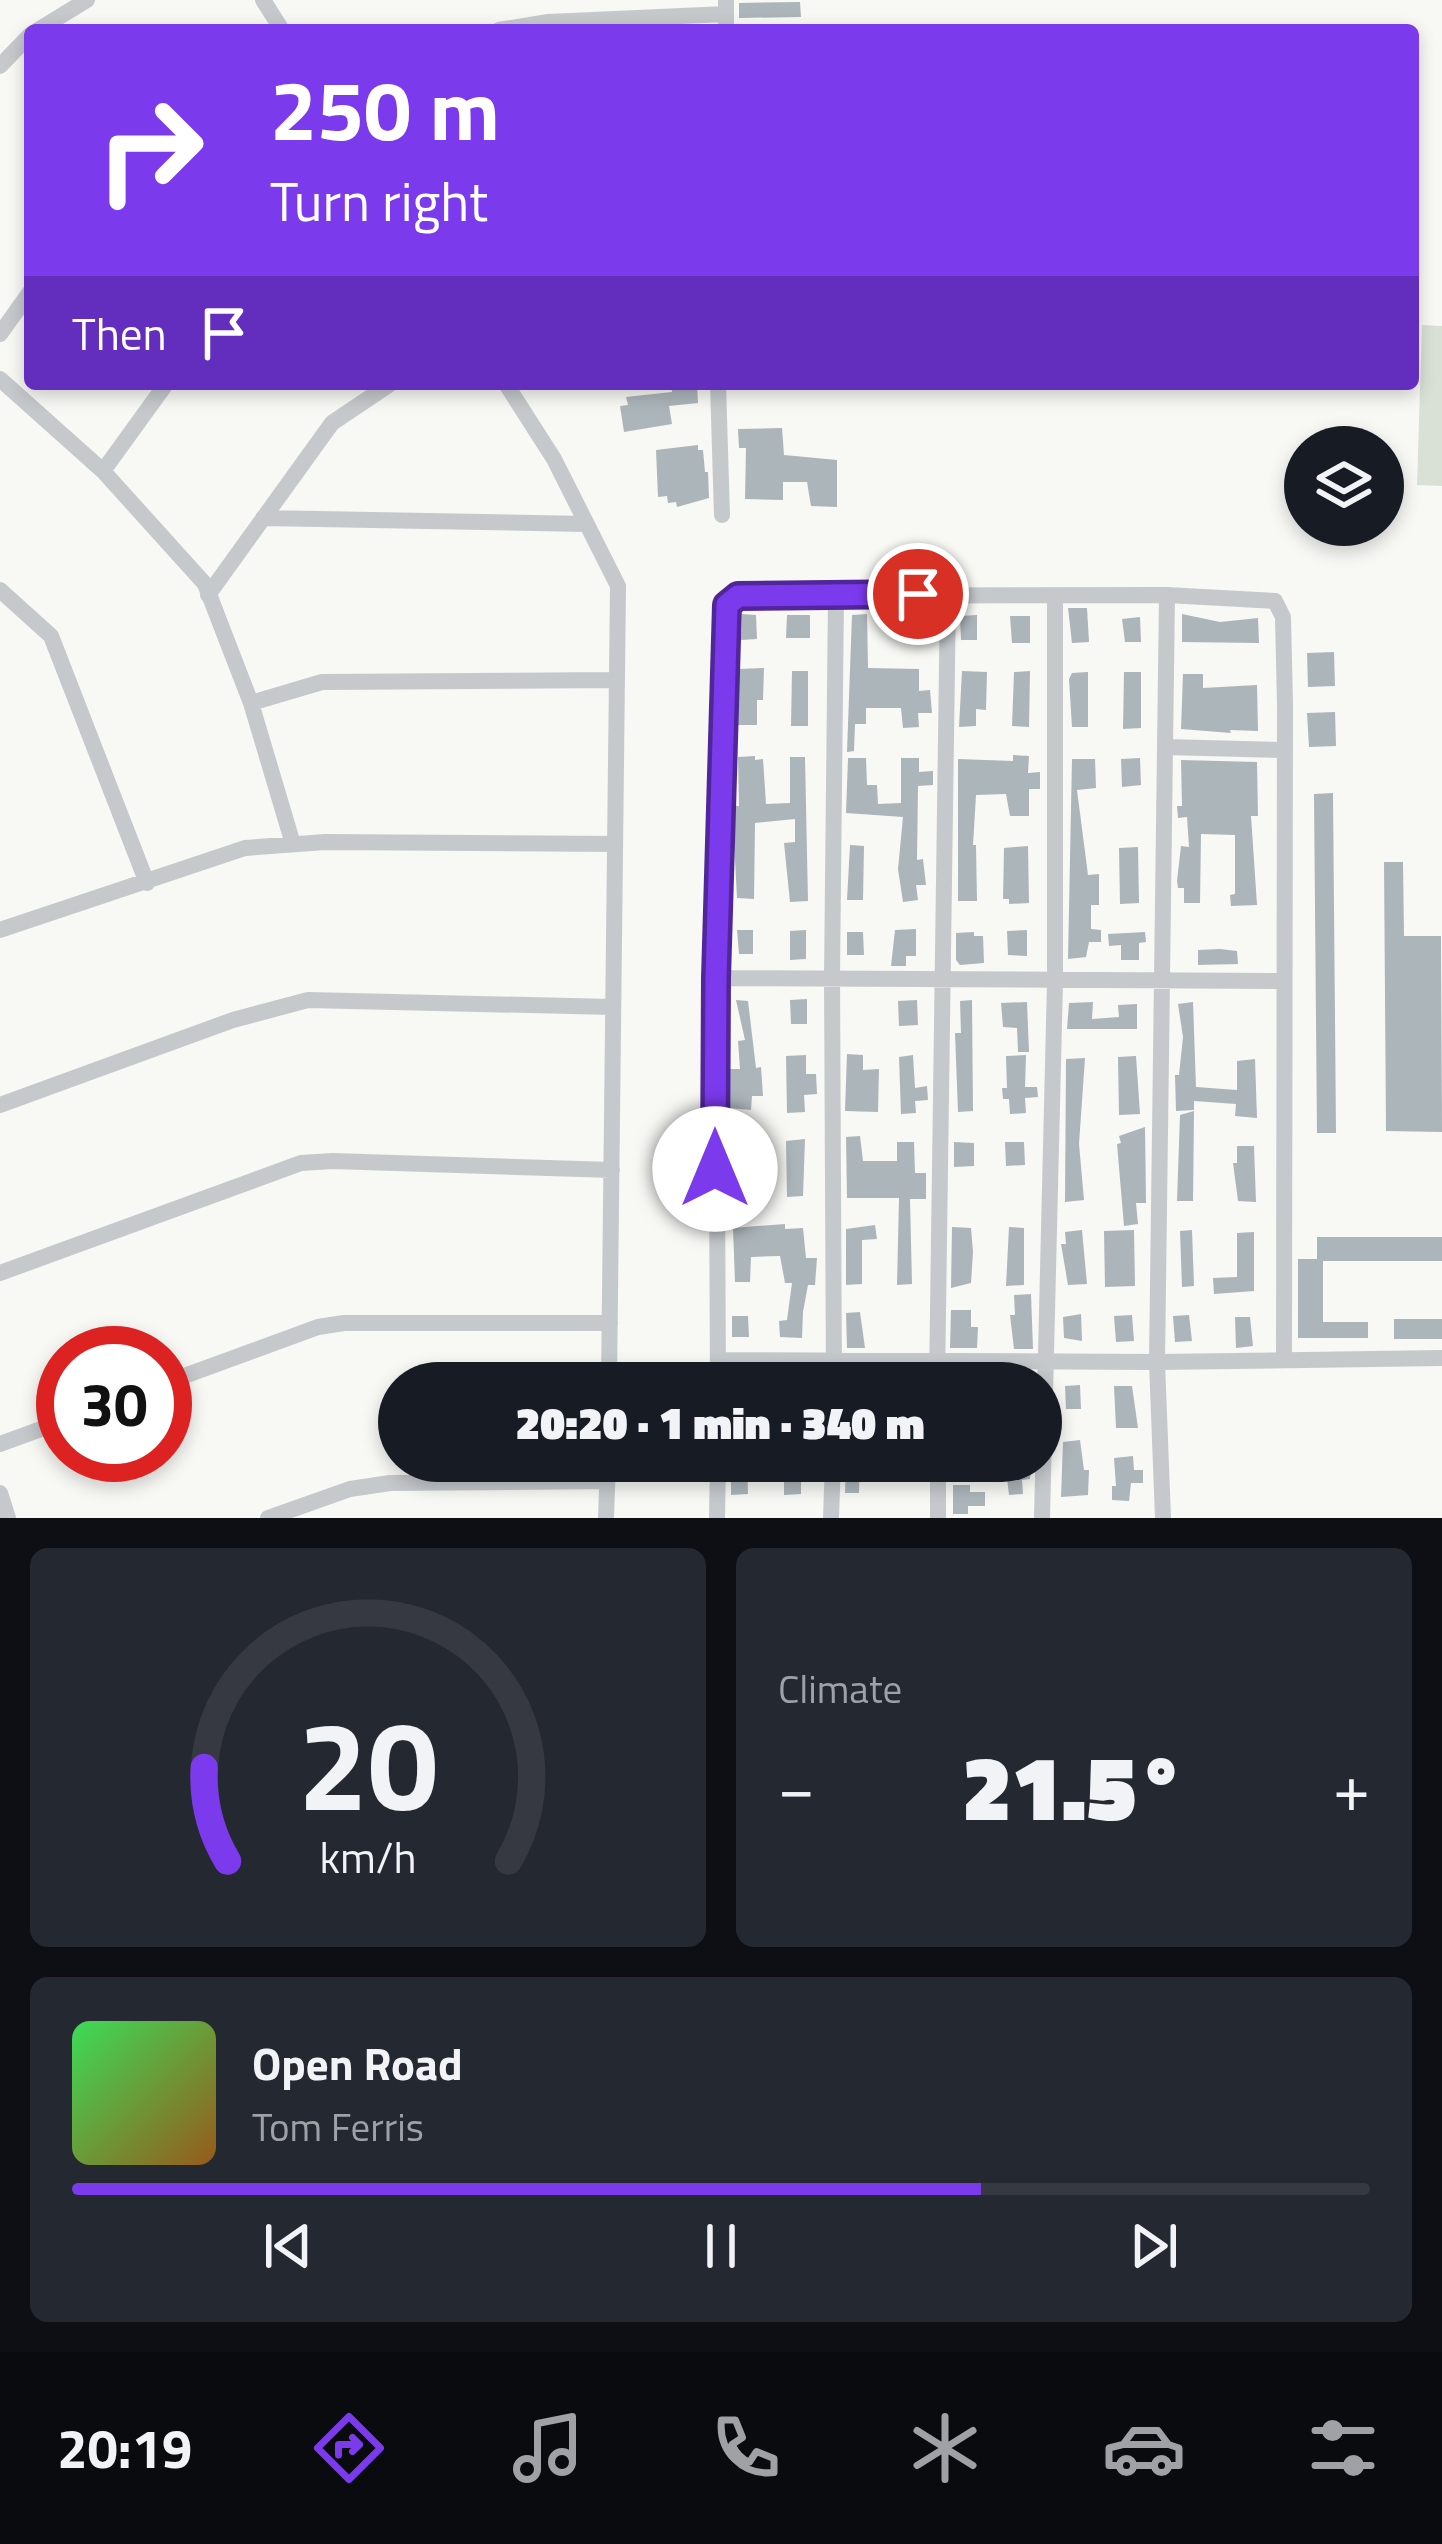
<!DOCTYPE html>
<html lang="en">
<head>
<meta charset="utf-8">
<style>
  :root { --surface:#171b24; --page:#242831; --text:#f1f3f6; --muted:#9ea1a6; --line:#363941; --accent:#7c3aed }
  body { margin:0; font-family:"Titillium Web",sans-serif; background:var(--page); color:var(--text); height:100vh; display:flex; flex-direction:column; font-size:45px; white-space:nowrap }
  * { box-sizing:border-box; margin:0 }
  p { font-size:39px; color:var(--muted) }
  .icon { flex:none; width:66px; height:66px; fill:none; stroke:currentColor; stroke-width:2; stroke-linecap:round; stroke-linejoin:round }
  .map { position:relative; height:1518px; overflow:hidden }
  .details { display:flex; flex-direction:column; gap:30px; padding:30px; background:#0d0f14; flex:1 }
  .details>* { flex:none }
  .top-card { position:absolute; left:24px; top:24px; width:1395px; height:366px; border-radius:12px; box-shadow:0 6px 18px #0003; background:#7c3aed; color:#fff; overflow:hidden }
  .fabs { position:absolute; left:1284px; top:426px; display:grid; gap:24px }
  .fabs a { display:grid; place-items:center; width:120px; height:120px; border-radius:50%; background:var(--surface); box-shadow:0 6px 18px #0003; font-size:60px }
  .speed { position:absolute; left:36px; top:1326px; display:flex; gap:24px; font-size:60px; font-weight:700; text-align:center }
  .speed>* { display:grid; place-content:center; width:156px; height:156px; border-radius:50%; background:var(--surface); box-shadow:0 6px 18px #0003; line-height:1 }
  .speed .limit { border:18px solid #d22; background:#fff; color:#111 }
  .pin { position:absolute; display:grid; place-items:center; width:102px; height:102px; color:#fff; margin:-51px; border:6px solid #fff; border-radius:50%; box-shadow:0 3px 12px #0007 }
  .me { position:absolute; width:132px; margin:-66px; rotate:0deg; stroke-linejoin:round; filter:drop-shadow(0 0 9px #0008) }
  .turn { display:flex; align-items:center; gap:42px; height:252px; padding:0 48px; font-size:54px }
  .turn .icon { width:156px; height:156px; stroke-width:2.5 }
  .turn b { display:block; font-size:84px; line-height:102px }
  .then { display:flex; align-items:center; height:114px; padding:0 48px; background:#0003; gap:24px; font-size:45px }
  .big { font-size:90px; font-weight:800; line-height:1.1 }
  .details .widget { flex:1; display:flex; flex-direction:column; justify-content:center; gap:18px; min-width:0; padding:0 42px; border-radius:18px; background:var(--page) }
  .details .dial { align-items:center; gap:0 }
  .dial svg { height:312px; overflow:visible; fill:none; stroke:var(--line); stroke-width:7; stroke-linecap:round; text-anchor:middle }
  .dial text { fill:var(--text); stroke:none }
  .song { display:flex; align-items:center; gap:36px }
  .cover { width:144px; height:144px; border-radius:18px; background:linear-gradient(135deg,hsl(130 70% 55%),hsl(30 70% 35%)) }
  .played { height:12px; border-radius:6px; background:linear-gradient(90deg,var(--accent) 70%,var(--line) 70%) }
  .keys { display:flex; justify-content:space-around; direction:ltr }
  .heat { display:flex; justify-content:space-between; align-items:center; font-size:66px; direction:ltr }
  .details .tiles { flex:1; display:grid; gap:30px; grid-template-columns:1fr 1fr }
  .widget:last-child { grid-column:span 2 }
  .trip { position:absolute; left:378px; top:1362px; width:684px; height:120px; border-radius:60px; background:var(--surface); box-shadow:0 6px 18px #0003; font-weight:800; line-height:120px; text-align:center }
  .menu { display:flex; height:192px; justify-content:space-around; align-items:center; background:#090b0e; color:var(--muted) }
  .menu .icon { width:84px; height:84px }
  .menu .active { color:var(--accent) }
  .menu b { font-size:54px; color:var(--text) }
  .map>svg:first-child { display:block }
</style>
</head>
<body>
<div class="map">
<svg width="1442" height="1518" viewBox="0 0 1442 1518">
  <rect width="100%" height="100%" fill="#f8f8f5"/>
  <!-- green -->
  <path fill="#d9e0d6" d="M1422 325 1442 326V486L1417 485Z"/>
  <!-- building -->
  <path fill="#acb5ba" d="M800 2 801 17 739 18V3Z
    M671 384H697L698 403 669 406 672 424 624 432 620 406 628 405 626 397 672 392Z
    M782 428 784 455 837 460V507L811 506 807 482H783V500L745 499 746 448H739L738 429Z
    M698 445V450H703L705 472H708L709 498 677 507 676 502 668 503 667 496 658 497 656 450Z
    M1068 608H1087L1089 642 1072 643Z
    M742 614 756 615 757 639 741 640Z
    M867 614 868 668 919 669V691L930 690 932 713H918L919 727 903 728 901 708H866V724H855L854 751 847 752 852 615Z
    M1182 614 1220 622 1258 618 1259 643 1182 642Z
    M787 615H810V638H786Z
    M918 615 920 639 901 641 899 616Z
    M977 615V640H961L960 616Z
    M1010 616H1030V643H1012Z
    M1140 617 1141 642H1125L1122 619Z
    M1334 652 1335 686 1308 687 1307 653Z
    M764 668 763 700H757V725H738V669Z
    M792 671H808V726H791Z
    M962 671 987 672 986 710 976 709V726L959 727Z
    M1030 671 1029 727 1012 726 1014 672Z
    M1088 672V727H1072L1069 679 1072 673Z
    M1124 672H1141V728L1123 729Z
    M1183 674H1203V688L1257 685 1258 731 1230 730 1231 733 1181 729Z
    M1335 712 1336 746 1309 747 1307 713Z
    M1013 755 1029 756 1028 773 1040 772V789H1029V816H1010L1006 794 976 795 973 845H976L977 901H958V759L1013 761Z
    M755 756V760L763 759 766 804 790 803V757H805L808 901 790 902 784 843 795 842V819L755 823 754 899 737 898 733 821 734 806H739L738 757Z
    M848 758H866L867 785H877L878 804 901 803V758H919V772L933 771V785L918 786 917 860 923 859 926 885H916L918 900 903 902 898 869 903 817 846 813Z
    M1140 758 1141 785 1122 787 1121 759Z
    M1072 759H1095L1096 788 1077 790 1088 875 1099 874V905H1091V929L1101 930V942H1089L1086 957 1068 959Z
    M1181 760 1257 762 1258 816H1251L1257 905 1231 906 1230 895 1235 894V835L1201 834 1200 903H1184V888H1178L1177 881 1181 846 1189 847 1187 817 1178 818 1177 806H1182Z
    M1333 793 1336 1133H1317L1314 794Z
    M850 845 864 846 863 900H847Z
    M1028 846 1029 903 1009 904V899H1003L1004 848Z
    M1138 847 1139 903 1120 904 1119 848Z
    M1384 862H1403L1404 936H1441L1442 1132 1386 1131Z
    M916 929V956H906V966H891L895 930Z
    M737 930H753V954H739Z
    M806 930V959L790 960V931Z
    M1027 930V956L1008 955 1007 931Z
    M847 932H863L864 955H847Z
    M974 932V936H983L984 963 960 965 956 960V933Z
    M1145 932 1146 942 1139 943V960H1121V945L1109 946 1108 934Z
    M1220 949 1237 951 1238 964 1198 965V950Z
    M807 999V1024H791L790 1000Z
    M736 1000 748 1001 756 1068 761 1067 763 1096H752L751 1110 729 1108V1069H740L738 1041 745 1040Z
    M917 1000 918 1025 899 1026 898 1001Z
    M972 1000 973 1111 958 1112 955 1033H961L960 1001Z
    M1027 1002 1029 1052H1018L1017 1028 1003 1027 1001 1003Z
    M1093 1002 1092 1019 1119 1017 1118 1005 1137 1004V1029H1067L1069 1003Z
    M1193 1002 1196 1087 1237 1090V1061L1255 1059 1257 1118 1235 1116 1236 1104 1194 1101V1110L1176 1111 1175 1075H1179L1183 1037 1178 1004Z
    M847 1054 863 1055V1070L879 1069 878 1112 845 1111Z
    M806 1055V1074H816L817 1094 804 1095 805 1112 787 1113 786 1056Z
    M913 1055 915 1088 927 1086 928 1100 915 1101 916 1113 901 1114 899 1057Z
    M1026 1055 1025 1087H1037L1038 1097 1025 1098 1026 1113 1010 1114 1009 1099H1003L1002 1088H1007L1006 1056Z
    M1136 1056 1140 1114 1119 1115 1118 1057Z
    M1085 1058 1079 1144 1084 1200 1065 1202 1066 1059Z
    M1194 1111 1193 1201H1177L1180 1115Z
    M1145 1127 1146 1203H1136L1138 1224 1124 1226 1117 1144 1121 1143 1119 1136Z
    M860 1136 863 1161H897V1142H914L915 1173H926V1199H910L912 1284 897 1285 899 1198H847L846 1137Z
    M805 1139 803 1196 787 1197 786 1141Z
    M749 1141 752 1196 737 1197V1183L730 1184V1145Z
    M954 1142 974 1143V1166L954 1167Z
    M1005 1142H1024L1025 1165 1006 1166Z
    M1237 1146H1254L1256 1202 1238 1201 1233 1163H1237Z
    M785 1224V1229L803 1228 806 1258H817L815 1285H808L803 1312 802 1338 780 1337 779 1321 787 1320 792 1283H785L780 1256 751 1257 750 1282H735L733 1228Z
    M875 1225 877 1239 862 1240V1284L846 1285V1229Z
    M952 1227 971 1228 973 1252 971 1283 951 1288Z
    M1009 1227 1024 1228V1285L1006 1286Z
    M1082 1230 1087 1284 1068 1285 1061 1244H1066L1065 1232Z
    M1134 1230 1135 1286 1105 1287 1104 1231Z
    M1192 1230 1194 1286 1182 1287 1180 1231Z
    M1254 1232V1291L1214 1294 1213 1278 1237 1277V1233Z
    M1317 1237H1442V1261H1323V1322H1368V1338H1298V1259H1317Z
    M1031 1294 1033 1349H1014L1010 1315H1015L1014 1295Z
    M951 1310H971V1327H978L977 1348H950Z
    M860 1312 865 1348H847L846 1313Z
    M1081 1314 1082 1341 1064 1338 1063 1317Z
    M1132 1315 1134 1341 1116 1342 1114 1316Z
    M1189 1315 1192 1341 1175 1342 1173 1316Z
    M732 1316H748L749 1337H732Z
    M1235 1317H1250L1253 1346 1236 1348Z
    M1394 1319H1442V1339H1394Z
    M1080 1385 1081 1409H1066L1065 1386Z
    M1114 1386H1132L1138 1428H1116Z
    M1080 1440 1084 1470H1089L1088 1495 1061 1497 1063 1442Z
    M1133 1456 1134 1470H1143V1483H1131L1129 1501 1112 1500V1486H1116L1114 1458Z
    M731 1461H747L748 1494 731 1495Z
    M784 1461H801V1467L815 1466 817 1480 801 1481V1494L784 1495Z
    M846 1461H860L859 1493H845Z
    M1005 1461 1031 1465 1030 1479 1022 1480 1023 1494 1009 1495Z
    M953 1485H970V1492H985V1506H968V1514H953Z"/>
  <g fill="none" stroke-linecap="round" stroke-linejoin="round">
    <!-- street -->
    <path stroke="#c5c9cc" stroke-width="16" d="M263 0 282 30
      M38 30 87 0
      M499 30 548 22 726 14
      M726 30V0
      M0 66 30 35
      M0 334 30 292
      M0 379 103 471 205 584 251 703 293 844
      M506 384 554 459 618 586 609 1383
      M718 384 722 515
      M103 471 166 384
      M263 518 586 524
      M0 590 51 636 147 883
      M208 595 332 423 390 384
      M251 703 322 682 617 680
      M1165 747 1284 750
      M0 930 245 848 325 842 615 844
      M716 978 1283 981
      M0 1105 233 1020 308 1000 613 1007
      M0 1273 301 1163 333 1161 612 1170
      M718 1360 1157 1362 1442 1358
      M165 1383 318 1327 344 1323H610
      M718 1383 716 978 727 605 738 596 1167 595 1275 601 1283 617 1285 704 1284 1360
      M834 1383 832 977 836 596
      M937 1383 948 594
      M0 1444 63 1421
      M938 1461V1518
      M0 1493 8 1518
      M268 1518 350 1489 390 1483 607 1481
      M606 1518 608 1461
      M717 1518 718 1461
      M831 1518 833 1461
      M1042 1518 1055 982V597
      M1163 1518 1157 1362 1167 595"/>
  </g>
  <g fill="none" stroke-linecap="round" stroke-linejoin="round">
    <defs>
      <path id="route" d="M715 1169 716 978 727 605 738 596 918 594"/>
    </defs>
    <!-- route casing -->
    <use href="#route" stroke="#51269a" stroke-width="30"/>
    <!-- route -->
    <use href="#route" stroke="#7c3aed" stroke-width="21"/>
  </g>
</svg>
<div class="fabs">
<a><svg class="icon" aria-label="layers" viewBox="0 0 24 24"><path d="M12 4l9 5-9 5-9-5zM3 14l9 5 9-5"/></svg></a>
</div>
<div class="speed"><div class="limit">30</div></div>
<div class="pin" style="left:918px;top:594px;background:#d93025"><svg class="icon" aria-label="arrive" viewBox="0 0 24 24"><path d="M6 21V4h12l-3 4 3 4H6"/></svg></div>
<svg class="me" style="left:715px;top:1169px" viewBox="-20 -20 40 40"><circle r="19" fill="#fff"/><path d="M0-13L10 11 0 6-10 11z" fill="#7c3aed"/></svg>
<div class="trip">20:20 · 1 min · 340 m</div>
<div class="top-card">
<div class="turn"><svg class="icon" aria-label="right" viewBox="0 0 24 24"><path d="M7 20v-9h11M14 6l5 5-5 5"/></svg><div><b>250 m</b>Turn right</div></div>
<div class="then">Then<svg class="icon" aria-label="arrive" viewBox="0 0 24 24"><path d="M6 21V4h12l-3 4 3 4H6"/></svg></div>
</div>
</div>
<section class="details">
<div class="tiles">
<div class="widget dial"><svg viewBox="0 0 100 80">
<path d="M14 69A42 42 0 1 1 86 69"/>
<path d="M14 69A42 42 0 0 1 8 45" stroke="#7c3aed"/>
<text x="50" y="56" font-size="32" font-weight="700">20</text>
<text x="50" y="72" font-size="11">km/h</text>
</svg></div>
<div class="widget"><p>Climate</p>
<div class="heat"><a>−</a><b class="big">21.5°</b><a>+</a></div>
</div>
<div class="widget">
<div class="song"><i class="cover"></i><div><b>Open Road</b><p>Tom Ferris</p></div></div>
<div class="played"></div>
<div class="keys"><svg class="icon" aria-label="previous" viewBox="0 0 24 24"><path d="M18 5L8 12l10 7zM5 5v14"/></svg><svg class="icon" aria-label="pause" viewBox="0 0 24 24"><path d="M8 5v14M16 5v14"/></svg><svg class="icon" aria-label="next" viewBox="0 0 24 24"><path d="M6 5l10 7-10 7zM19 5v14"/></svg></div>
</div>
</div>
</section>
<nav class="menu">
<b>20:19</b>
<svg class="icon active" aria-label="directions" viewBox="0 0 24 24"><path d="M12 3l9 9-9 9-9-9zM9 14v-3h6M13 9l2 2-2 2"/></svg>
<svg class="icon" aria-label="music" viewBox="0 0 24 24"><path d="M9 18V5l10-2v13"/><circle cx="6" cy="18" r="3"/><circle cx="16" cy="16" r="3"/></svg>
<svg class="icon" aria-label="phone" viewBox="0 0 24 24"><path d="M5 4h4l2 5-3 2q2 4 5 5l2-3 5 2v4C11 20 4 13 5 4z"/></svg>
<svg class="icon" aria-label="climate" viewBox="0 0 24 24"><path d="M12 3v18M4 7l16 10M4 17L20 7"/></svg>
<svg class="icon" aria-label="car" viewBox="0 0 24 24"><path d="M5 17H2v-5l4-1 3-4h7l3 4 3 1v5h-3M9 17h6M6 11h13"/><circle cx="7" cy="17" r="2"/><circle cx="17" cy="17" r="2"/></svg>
<svg class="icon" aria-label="filters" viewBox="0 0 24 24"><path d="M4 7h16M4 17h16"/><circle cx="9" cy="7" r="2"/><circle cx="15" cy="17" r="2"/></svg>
</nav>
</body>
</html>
